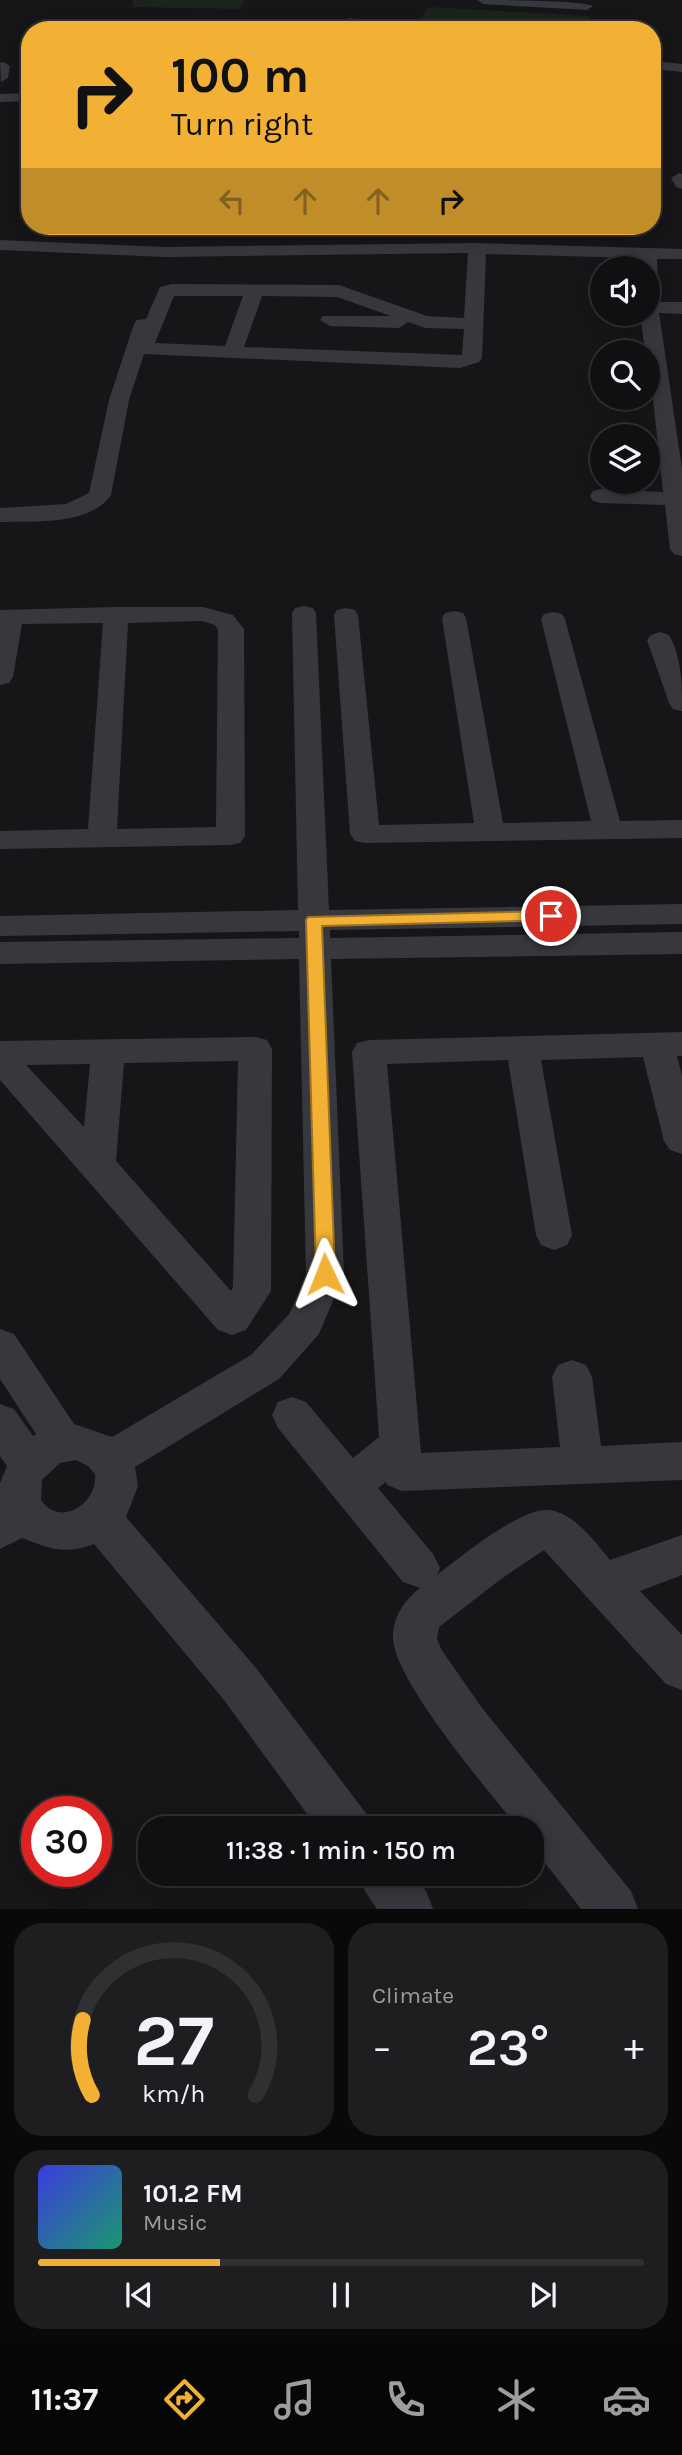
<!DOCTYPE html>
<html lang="en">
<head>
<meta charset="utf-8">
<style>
  :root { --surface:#101012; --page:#1e1e20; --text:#f1f3f6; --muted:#9c9d9f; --line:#303032; --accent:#f2b134 }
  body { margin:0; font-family:Karla,sans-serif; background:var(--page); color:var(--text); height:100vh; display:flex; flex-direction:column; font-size:26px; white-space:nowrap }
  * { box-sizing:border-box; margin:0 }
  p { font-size:23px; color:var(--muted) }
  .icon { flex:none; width:38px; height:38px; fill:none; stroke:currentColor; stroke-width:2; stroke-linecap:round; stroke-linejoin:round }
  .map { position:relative; height:1909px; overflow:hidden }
  .sheet { display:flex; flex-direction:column; gap:14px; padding:14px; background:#09090a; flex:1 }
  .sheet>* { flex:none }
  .banner { position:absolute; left:21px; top:21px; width:640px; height:214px; border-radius:28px; box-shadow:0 4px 18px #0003,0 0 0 2px var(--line); background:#f2b134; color:#111; overflow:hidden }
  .controls { position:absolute; left:590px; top:256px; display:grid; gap:14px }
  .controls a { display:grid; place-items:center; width:70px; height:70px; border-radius:50%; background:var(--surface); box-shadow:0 4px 18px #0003,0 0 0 2px var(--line); font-size:35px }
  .speed { position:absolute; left:21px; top:1796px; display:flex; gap:14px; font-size:35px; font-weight:700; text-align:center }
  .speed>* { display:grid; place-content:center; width:91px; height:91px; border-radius:50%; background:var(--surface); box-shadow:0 4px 18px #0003,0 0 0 2px var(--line); line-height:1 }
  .speed .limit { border:10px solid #d22; background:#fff; color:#111 }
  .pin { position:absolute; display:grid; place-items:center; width:60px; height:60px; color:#fff; margin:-30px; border:4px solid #fff; border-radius:50%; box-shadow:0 2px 7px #0007 }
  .me { position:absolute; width:77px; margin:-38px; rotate:358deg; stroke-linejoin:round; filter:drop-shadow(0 0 5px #0008) }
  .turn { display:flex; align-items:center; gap:24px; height:147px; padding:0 35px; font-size:32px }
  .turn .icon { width:91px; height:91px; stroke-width:2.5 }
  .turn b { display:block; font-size:49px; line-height:60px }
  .lanes { display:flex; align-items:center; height:66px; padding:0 35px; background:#0003; justify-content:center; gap:35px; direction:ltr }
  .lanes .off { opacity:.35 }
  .big { font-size:52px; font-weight:600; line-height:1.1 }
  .sheet .card { flex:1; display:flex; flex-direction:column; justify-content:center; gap:10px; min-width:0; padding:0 24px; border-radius:28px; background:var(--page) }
  .sheet .dial { align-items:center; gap:0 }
  .dial svg { height:182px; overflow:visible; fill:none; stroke:var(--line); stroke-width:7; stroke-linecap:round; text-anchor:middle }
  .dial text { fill:var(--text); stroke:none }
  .song { display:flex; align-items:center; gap:21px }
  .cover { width:84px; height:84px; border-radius:10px; background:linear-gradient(135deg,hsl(240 70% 55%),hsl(160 70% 35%)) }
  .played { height:7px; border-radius:4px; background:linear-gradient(90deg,var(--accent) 30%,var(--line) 30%) }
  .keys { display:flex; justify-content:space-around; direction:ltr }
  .heat { display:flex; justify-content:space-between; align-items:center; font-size:38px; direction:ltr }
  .sheet .tiles { flex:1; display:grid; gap:14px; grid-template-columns:1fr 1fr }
  .card:last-child { grid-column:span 2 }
  .trip { position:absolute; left:138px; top:1816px; width:406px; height:70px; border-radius:28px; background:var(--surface); box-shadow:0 4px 18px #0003,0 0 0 2px var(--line); font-weight:600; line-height:70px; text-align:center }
  .menu { display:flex; height:112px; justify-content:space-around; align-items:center; background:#060607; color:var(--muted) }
  .menu .icon { width:49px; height:49px }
  .menu .on { color:var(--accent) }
  .menu b { font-size:32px; color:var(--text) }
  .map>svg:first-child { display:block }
</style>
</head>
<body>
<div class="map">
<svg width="682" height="1909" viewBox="0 0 682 1909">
  <rect width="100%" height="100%" fill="#161618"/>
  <!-- green -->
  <path fill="#1c231d" d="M133 0H245L240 9 133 7Z
    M429 7 591 16 585 30H411Z"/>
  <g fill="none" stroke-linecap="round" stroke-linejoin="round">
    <!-- street -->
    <path fill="#37383d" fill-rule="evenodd" d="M477 0C498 0 581 0 593 6L587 10 483 4Z
      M350 18 355 19 360 30H346L343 22Z
      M294 19 299 20 303 30H289L287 23Z
      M244 23 249 24 252 30H238L239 24Z
      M653 61 682 64V72L653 69Z
      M3 62 10 66 8 78 1 82 0 63Z
      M30 93V101L0 102V94Z
      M679 173 682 174V189L676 187 671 178Z
      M0 240 166 247 477 243 682 249V259H657L658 302H682V314L659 313 682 469V556L674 554 670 549 665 505 601 503 593 501 590 496 593 491 601 489 663 492 648 352H645L640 313H648V268H639V258L486 254 482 358 479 362 460 368 144 354 129 400 111 495C90 526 33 521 0 522V508L66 504 89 493 109 400 134 324 137 320 146 319 160 287 172 284 339 285 427 316 464 318 468 253 166 257 0 250ZM174 296H243L225 346 155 343ZM262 296 337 297 391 316H323L320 320 330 326 399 328 408 322 425 328 464 329 462 355 244 347Z
      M304 606 313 608 316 613 329 910 682 904V924L330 930V938L682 932V954L331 959 344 1274 319 1334 279 1379 135 1467 138 1486 126 1517 256 1668 365 1812 372 1829H318L224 1700 94 1544C64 1555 51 1549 22 1538L0 1549V1483L7 1466 0 1456V1404L14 1409 33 1436 36 1434 0 1379V1329L14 1334 74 1424 112 1437 251 1355 290 1313 306 1274 299 959 0 964V942L299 938V931L0 936V916L298 910 292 613 295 608ZM76 1460 88 1466 95 1474C98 1504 60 1528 41 1500L42 1480 60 1463Z
      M116 607H203L233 615 244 629 245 836 240 843 230 845 0 849V831L88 829 103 623 22 624 13 677 9 683 0 685V610ZM202 621 215 625 218 630 216 827 117 829 128 623Z
      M346 608 355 610 358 615 379 825 474 823 442 618 445 613 454 611 463 613 466 618 503 823 591 821 541 619 544 614 553 612 562 614 565 619 620 821 682 820V838L365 843 355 841 350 834 334 615 337 610Z
      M660 632 669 635C682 658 682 685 682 711L673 709 669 703 647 640 651 635Z
      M682 1032V1056H677L682 1076V1154L670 1150 664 1141 643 1057 541 1060 572 1235 567 1245 554 1250 541 1245 536 1235 508 1060 387 1064 421 1453 560 1447 552 1377 558 1365 572 1360 586 1365 592 1377 601 1446 682 1442V1480L402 1491 387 1485 386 1482 378 1488 433 1554 440 1568 437 1575C459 1558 520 1508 548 1510 574 1512 595 1542 610 1560L682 1535V1575L640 1591 682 1635V1690L666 1684 544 1550 501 1579 439 1627 437 1639 441 1649 482 1708 631 1891 638 1909H581L532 1846V1829H519C490 1792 393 1680 393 1637 393 1616 405 1600 420 1588L403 1582 278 1428 272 1415 278 1402 292 1397 306 1402 353 1458 379 1437 352 1052 357 1043 369 1040Z
      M255 1037 267 1040 272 1049 271 1291 246 1330 232 1335 218 1330 0 1080V1041ZM238 1061 233 1287 231 1291 116 1161 124 1063ZM90 1064 84 1127 26 1065Z
      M357 1874H413L426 1891 433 1909H377L365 1891Z"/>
  </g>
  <!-- route -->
  <path fill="#f2b134" stroke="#9d7322" stroke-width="2" d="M551 911 556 913 558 916 556 920 322 926 335 1274 332 1279 325 1282 318 1279 316 1274 306 920 308 917Z"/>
</svg>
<div class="controls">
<a><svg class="icon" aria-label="sound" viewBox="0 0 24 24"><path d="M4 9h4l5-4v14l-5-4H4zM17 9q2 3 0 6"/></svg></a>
<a><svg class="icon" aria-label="search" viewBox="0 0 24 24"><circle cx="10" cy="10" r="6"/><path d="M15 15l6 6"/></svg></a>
<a><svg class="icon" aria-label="layers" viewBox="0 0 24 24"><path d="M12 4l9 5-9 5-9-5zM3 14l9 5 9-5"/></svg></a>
</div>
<div class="speed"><div class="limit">30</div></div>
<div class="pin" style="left:551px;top:916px;background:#d93025"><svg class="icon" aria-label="arrive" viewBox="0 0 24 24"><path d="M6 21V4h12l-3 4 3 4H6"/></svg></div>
<svg class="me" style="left:325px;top:1274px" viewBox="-20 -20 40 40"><path d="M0-17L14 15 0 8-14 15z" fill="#f2b134" stroke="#fff" stroke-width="4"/></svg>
<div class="trip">11:38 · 1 min · 150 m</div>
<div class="banner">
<div class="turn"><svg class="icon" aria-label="right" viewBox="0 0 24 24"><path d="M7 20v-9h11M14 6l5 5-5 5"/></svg><div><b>100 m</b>Turn right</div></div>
<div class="lanes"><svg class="icon off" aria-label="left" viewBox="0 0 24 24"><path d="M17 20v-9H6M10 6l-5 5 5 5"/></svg><svg class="icon off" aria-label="ahead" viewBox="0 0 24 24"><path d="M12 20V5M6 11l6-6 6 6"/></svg><svg class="icon off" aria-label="ahead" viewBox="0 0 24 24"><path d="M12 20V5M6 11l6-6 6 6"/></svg><svg class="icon" aria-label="right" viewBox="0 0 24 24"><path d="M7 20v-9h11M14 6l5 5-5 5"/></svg></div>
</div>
</div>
<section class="sheet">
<div class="tiles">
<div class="card dial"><svg viewBox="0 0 100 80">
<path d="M14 69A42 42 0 1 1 86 69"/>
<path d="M14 69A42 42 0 0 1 10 36" stroke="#f2b134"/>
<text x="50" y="56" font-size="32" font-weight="700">27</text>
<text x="50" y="72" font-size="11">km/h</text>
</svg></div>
<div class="card"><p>Climate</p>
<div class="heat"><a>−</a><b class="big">23°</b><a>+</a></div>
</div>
<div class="card">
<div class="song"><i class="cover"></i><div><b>101.2 FM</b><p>Music</p></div></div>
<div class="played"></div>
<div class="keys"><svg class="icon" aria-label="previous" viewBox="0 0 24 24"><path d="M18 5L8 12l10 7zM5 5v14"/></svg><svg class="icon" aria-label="pause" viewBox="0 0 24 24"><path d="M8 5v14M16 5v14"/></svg><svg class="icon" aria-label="next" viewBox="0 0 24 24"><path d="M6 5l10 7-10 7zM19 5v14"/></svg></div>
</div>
</div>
</section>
<nav class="menu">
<b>11:37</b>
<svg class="icon on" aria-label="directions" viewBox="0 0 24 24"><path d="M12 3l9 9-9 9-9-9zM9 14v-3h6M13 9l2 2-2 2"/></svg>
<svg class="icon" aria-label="music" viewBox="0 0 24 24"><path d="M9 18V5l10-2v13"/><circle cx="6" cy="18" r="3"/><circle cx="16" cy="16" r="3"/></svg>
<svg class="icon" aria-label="phone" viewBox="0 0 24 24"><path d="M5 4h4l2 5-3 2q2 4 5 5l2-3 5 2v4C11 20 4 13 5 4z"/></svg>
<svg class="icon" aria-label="climate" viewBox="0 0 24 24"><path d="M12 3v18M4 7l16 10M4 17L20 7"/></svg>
<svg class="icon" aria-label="car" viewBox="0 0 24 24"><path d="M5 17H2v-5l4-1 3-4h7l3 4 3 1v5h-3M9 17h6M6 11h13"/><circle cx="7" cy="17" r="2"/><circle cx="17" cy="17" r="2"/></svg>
</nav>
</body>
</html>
